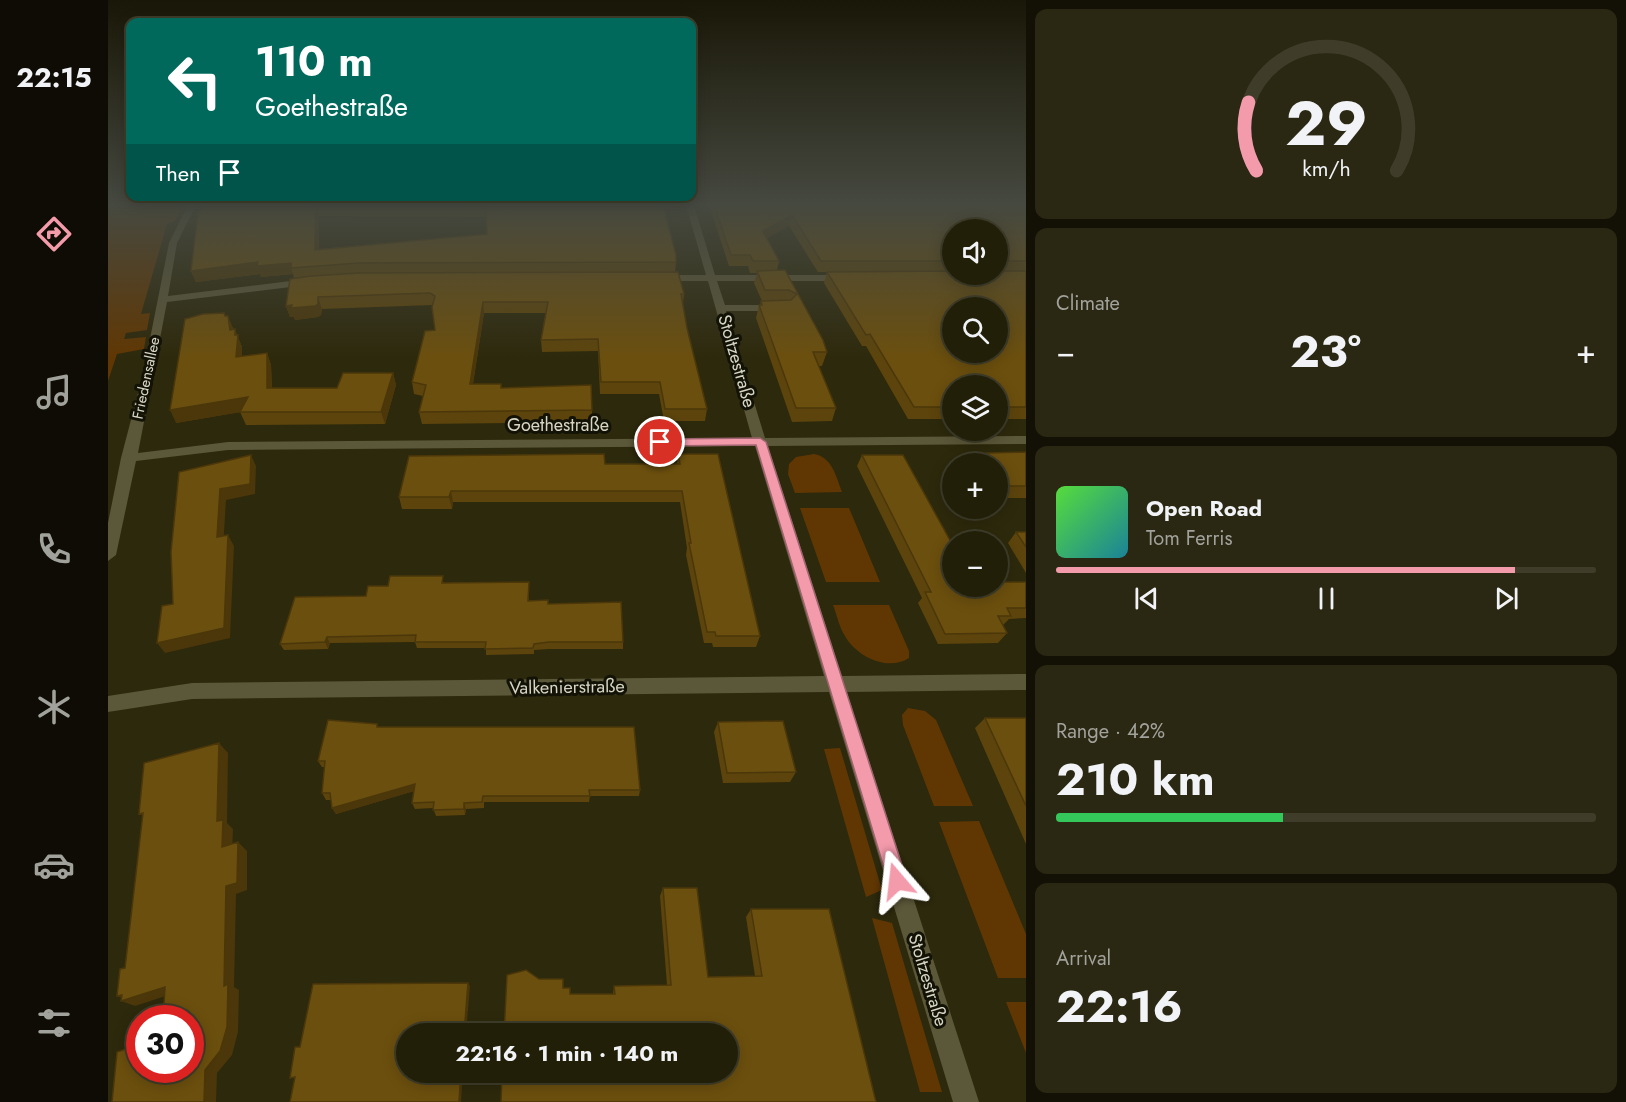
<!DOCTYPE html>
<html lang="en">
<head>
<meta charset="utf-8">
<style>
  :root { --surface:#221f09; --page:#2a2712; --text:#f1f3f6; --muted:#a2a29c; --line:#3f3d2a; --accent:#f39aab }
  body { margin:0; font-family:Jost,sans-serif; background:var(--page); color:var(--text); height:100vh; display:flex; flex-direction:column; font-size:22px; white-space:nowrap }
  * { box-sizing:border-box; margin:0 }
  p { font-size:20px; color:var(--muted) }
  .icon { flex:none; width:33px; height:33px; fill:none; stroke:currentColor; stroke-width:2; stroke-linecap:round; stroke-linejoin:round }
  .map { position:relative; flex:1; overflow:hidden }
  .side { display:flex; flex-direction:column; gap:9px; padding:9px; background:#131105; width:600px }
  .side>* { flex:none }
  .top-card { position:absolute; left:18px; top:18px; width:570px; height:183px; border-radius:12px; box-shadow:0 3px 15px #0003,0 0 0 2px var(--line); background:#00695c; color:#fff; overflow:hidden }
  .buttons { position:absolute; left:834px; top:219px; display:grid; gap:12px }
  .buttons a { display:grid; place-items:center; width:66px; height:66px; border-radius:50%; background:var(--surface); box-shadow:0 3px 15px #0003,0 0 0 2px var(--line); font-size:30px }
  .speed { position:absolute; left:18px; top:1005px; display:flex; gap:12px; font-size:30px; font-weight:700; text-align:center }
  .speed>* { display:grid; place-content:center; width:78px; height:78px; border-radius:50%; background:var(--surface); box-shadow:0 3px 15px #0003,0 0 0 2px var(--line); line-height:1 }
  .speed .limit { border:9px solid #d22; background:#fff; color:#111 }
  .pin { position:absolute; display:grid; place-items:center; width:51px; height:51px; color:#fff; margin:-26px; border:3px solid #fff; border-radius:50%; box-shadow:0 2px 6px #0007 }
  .me { position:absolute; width:66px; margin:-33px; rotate:343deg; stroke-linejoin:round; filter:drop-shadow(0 0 4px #0008) }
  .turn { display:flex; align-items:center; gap:21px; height:126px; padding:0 30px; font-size:27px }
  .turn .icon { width:78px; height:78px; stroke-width:2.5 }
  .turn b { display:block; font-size:42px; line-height:51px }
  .then { display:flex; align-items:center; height:57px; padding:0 30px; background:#0003; gap:12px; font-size:22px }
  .big { font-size:45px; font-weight:700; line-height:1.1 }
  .side .tile { flex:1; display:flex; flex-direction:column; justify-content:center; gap:9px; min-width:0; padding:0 21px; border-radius:12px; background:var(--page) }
  .side .dial { align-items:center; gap:0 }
  .dial svg { height:156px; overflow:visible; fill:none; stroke:var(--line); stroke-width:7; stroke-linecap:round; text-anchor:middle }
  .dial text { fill:var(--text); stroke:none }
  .song { display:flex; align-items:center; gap:18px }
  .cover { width:72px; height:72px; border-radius:9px; background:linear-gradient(135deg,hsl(110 70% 55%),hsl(190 70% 35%)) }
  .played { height:6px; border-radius:3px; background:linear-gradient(90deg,var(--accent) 85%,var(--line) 85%) }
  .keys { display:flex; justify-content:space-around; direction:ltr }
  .heat { display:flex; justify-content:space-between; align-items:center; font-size:33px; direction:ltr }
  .charge { height:9px; border-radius:4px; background:linear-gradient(90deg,#34c759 42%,var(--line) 0) }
  .trip { position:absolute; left:288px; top:1023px; width:342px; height:60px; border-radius:30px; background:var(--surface); box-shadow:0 3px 15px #0003,0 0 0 2px var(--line); font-weight:700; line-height:60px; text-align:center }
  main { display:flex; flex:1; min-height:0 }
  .dock { display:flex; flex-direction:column; width:108px; justify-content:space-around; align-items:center; background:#0e0c04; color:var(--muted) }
  .dock .icon { width:42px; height:42px }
  .dock .active { color:var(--accent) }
  .dock b { font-size:27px; color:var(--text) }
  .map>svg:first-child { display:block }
</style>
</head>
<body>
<main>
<nav class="dock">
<b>22:15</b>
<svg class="icon active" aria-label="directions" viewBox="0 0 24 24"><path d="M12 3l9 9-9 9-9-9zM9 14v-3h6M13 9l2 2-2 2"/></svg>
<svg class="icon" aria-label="music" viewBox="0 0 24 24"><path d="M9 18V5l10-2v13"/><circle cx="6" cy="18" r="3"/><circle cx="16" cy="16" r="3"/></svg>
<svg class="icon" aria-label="phone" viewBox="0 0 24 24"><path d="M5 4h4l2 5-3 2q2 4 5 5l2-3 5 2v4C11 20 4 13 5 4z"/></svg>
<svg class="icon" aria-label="climate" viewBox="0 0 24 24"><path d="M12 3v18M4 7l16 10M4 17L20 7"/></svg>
<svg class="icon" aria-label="car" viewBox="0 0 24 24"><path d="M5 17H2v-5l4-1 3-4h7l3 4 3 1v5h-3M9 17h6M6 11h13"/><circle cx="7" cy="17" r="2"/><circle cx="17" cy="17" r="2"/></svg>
<svg class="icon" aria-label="filters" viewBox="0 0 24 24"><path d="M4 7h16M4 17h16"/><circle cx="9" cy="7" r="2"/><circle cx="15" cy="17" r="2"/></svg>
</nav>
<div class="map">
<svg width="918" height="1102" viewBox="0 0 918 1102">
  <rect width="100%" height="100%" fill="#2d290c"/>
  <!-- green -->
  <path fill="#603703" d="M0 205H76L66 222 59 224 33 314 42 313 39 330 18 333 16 339 38 337 36 349 9 354 0 381Z
    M706 454C724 457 728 476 734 492L687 493 680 474 681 464 688 457Z
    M692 508H741L772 582H718Z
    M725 605H781L801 651V658C779 672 748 656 737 636 731 627 729 615 725 605Z
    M800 708 817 711 828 720 865 806H826L795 725 794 715Z
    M732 748 774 890 758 897 716 749Z
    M871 821 918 934V978H890L831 822Z
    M764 918 784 923 834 1092H812Z
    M898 1002H918V1053Z"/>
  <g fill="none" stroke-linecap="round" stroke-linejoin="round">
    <!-- minor -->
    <path fill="#5b5739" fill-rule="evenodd" d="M80 205H88L69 243 60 296 199 279 204 282 199 285 59 302 30 453 120 442 644 438 600 281H553L548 278 553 275H598L578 205H586L607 275H736L741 278 736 281H609L617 305H670L675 308 670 311H618L657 438 918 436V444L660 446 734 676 918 674V690L739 692 871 1102H845L721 692 84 699 0 712V696L84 683 716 676 647 446 120 450 28 461 8 555 0 561V523L13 458 35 374 61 243Z"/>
  </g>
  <!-- wall -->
  <path fill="#5c440c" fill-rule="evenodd" d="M97 205H555L568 262 567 272 576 294 575 304 579 328 599 409 597 421H556L551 394H492L490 351 434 352 433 340 438 313H376L365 384 394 388 484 410V422L314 424 311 412 315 396 306 394 304 382 327 330 324 305 214 309 213 315 210 317 187 320 186 317H182L178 306 186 278 185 274 153 277 152 274 88 282 83 271ZM211 216 378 217 379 234 211 249Z
    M601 205H918V419H890V386H844V419H800L758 346H754L716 283 719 272H710L681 226 659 238 671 261 669 270H677L719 352 714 366H711L728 408 724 421 684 422 648 318 651 305H652L653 301H654L646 283 649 273H642L640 266H621ZM844 230H890V274H844Z
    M118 316 129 335 134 347V356L159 353 163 365 164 388H229L285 373 288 385 277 424 138 425 132 412 68 423Z
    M918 452V498H894L890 491V464H871L878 453Z
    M570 454 652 636 648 647H605L604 643H596L578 555 579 548 572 502H345L344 509H294L291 497 497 464H569Z
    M754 455 844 586 918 582V618L901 619 895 625 899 633 890 643 830 644 810 603 814 598 749 466Z
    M908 532H918V573L900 543Z
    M336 582V583L421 582V601L440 604 515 642V649H441L426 650V654L378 655V648H309L307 642 222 643 220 649 176 650 172 644 258 596 280 586Z
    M877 718H918V844L867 728Z
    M610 722 688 772 682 782 615 783 606 732Z
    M271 727 532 790 531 796H482L481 802H376V808L358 809 357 815 328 816 325 808 307 809 304 803 306 791 228 814 224 808 223 800H218L214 793 217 767H214L210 761Z
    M555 888 600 977 647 976 638 917 643 909 768 1102 396 1034 431 979 455 988 462 994H505L506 986 559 985 552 896Z"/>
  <!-- shaded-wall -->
  <path fill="#4b370a" d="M208 206 211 216 210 261 207 250Z
    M684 215 681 226 652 242 655 231Z
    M150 262 183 263V268L185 274 153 277 152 274 88 282 83 271Z
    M210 297 214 309 213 315 210 317 187 320 186 317H182L178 306Z
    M375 302 376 313 363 396 362 384Z
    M120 316 125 328 127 342 122 330Z
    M127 329 134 347V369L128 357Z
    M159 353 163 365 164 400 159 388Z
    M285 373 288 385 277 424 273 412Z
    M140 397 145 410 68 423 62 410Z
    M143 455 148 466 147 494 118 500 115 548 109 537 112 489Z
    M343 491 345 502 344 509 341 497Z
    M120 535 126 546 122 638 57 653 49 643Z
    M219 637 222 643 220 649 217 642Z
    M111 743 120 753 119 823 125 829 124 855 114 847 109 821Z
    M307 784 310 790 228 814 224 808Z
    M356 803 358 809 357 815 356 809Z
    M130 842 139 851V890L128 894 126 987 131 990 130 1032 124 1055 109 1073 108 1102H96L97 1070 116 986 118 886Z
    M360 983 362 986 358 1034H356Z
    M57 987 70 992 27 1006 13 1001 18 1000 9 996Z
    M353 1072H355L353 1102H351Z"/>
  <!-- building -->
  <path fill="#6b4f0e" stroke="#4b370a" stroke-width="1.5" fill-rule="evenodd" d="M97 205H555L568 255V262L251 263 183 268V263L149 266 150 262 83 271 90 213ZM208 206 378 207 379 234 207 250Z
    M606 205H918V261H890V230H844V261H713L684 215 655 231 671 261H645L642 255H623Z
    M677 270 715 340 719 352H705L728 408H688L651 305H654L653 301 683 300 689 294 681 290H657L649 271Z
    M844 271V274H890V271H918V407H890V386H844V407H806L762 334 758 335 719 272ZM844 308H890V352H844Z
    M570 272 576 294H573L579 328 599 409H557L552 382H493L490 339 433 340 440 302H375L362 384H393V388L483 385 484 410 311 412 318 385 304 382 317 331 327 330 324 307 327 296 322 293 210 297V304L207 306 183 308 184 305 178 306 182 279 203 276 251 273Z
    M116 313 117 316H120L122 330 127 329V335H130L128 357 159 353V388H229L235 373H285L273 412H132L140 397 62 410 77 319 95 314Z
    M918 452V486H902L890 469V464H886L878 453Z
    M496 454 497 464H572L570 454H610L652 636H608L607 632H599L581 543H583L574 491H343L341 497H291L301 456Z
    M143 455 142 484 112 489 109 537 120 535 116 628 49 643 54 606 65 604 63 552 71 472Z
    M754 455H795L843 542H844V586H890V582H918V608H899L903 616H890L899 633 837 634 817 592H823Z
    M908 532H918V547Z
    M282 576H335L334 583 421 582 420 601 440 600V604L513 602 515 642H441L426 644 425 648 377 649 378 642H307L308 635 219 637 217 642 172 644 187 597 258 596 260 586H280Z
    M877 718H918V806Z
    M220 720 269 724V727H526L532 790H481L482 796H375L374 802 356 803V809L325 810 326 802 304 803 307 784 224 808 222 793H214L217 761H210Z
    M675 721 688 772 619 773 610 722Z
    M111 743 109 821 115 820 114 847 130 842 129 883 118 886 116 986 120 984 119 1027 112 1051 97 1070 96 1102H4L9 1052 32 1044V1070H82V1018H55L57 987 13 1001 14 995 9 996 12 969 17 968 35 813 31 814 36 763Z
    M555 888H589L600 977 654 976 643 909H721L768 1102H393L394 1072H620V1034H396L399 975 418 970 431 979H455V988H462V994H507L506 986 563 985Z
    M360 983 356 1034H298V1072H353L351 1102H182L187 1077 182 1078 187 1047H192L205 984Z"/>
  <!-- sky -->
  <linearGradient id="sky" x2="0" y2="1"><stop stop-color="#191707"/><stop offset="0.57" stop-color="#464940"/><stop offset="1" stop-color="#464940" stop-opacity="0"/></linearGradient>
  <rect width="918" height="359" fill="url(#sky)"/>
  <!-- route -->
  <path fill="#f39aab" stroke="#9e646f" stroke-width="1.5" d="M652 438 658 442 799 881 796 888 789 890 783 888 780 881 648 445 552 446 546 442 552 439Z"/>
  <g text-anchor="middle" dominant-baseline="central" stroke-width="6" stroke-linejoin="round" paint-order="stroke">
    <!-- far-street labels -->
    <g font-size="15" fill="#d7d6c5" stroke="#131206">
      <text transform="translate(38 378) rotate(-78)">Friedensallee</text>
    </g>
    <!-- street labels -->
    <g font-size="18" fill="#d7d6c5" stroke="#131206">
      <text transform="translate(629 361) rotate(74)">Stoltzestraße</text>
      <text x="450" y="425">Goethestraße</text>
      <text transform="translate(459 687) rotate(-1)">Valkenierstraße</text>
      <text transform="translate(820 980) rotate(73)">Stoltzestraße</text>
    </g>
  </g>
</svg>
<div class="buttons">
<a><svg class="icon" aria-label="sound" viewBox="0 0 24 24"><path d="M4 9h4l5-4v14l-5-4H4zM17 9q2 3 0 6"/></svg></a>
<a><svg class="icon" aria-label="search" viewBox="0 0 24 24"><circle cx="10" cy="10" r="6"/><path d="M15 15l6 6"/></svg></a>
<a><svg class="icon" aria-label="layers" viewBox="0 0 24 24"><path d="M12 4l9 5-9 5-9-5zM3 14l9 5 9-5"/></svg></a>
<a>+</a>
<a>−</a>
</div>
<div class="speed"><div class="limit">30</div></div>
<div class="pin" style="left:552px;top:442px;background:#d93025"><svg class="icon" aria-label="arrive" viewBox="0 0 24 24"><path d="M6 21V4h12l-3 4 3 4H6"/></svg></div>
<svg class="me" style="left:789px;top:881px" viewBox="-20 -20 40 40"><path d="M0-17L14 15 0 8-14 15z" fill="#f39aab" stroke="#fff" stroke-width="4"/></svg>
<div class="trip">22:16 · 1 min · 140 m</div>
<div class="top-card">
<div class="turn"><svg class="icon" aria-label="left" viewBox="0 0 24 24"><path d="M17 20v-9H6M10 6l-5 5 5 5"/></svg><div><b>110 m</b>Goethestraße</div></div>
<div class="then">Then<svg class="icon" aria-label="arrive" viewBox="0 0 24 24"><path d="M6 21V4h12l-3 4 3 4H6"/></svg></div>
</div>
</div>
<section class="side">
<div class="tile dial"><svg viewBox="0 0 100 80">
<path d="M14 69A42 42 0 1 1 86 69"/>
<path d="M14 69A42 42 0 0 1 10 34" stroke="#f39aab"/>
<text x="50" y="56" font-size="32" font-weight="700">29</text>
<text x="50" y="72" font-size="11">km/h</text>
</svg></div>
<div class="tile"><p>Climate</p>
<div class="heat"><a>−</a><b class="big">23°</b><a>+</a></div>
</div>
<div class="tile">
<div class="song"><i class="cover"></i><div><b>Open Road</b><p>Tom Ferris</p></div></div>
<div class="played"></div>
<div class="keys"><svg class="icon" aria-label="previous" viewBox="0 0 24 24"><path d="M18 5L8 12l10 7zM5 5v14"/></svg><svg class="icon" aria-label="pause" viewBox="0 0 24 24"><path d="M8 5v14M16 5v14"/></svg><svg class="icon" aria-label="next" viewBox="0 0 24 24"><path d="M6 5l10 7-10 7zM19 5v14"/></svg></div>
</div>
<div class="tile"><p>Range · 42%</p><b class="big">210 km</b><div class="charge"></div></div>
<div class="tile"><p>Arrival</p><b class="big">22:16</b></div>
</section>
</main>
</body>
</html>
